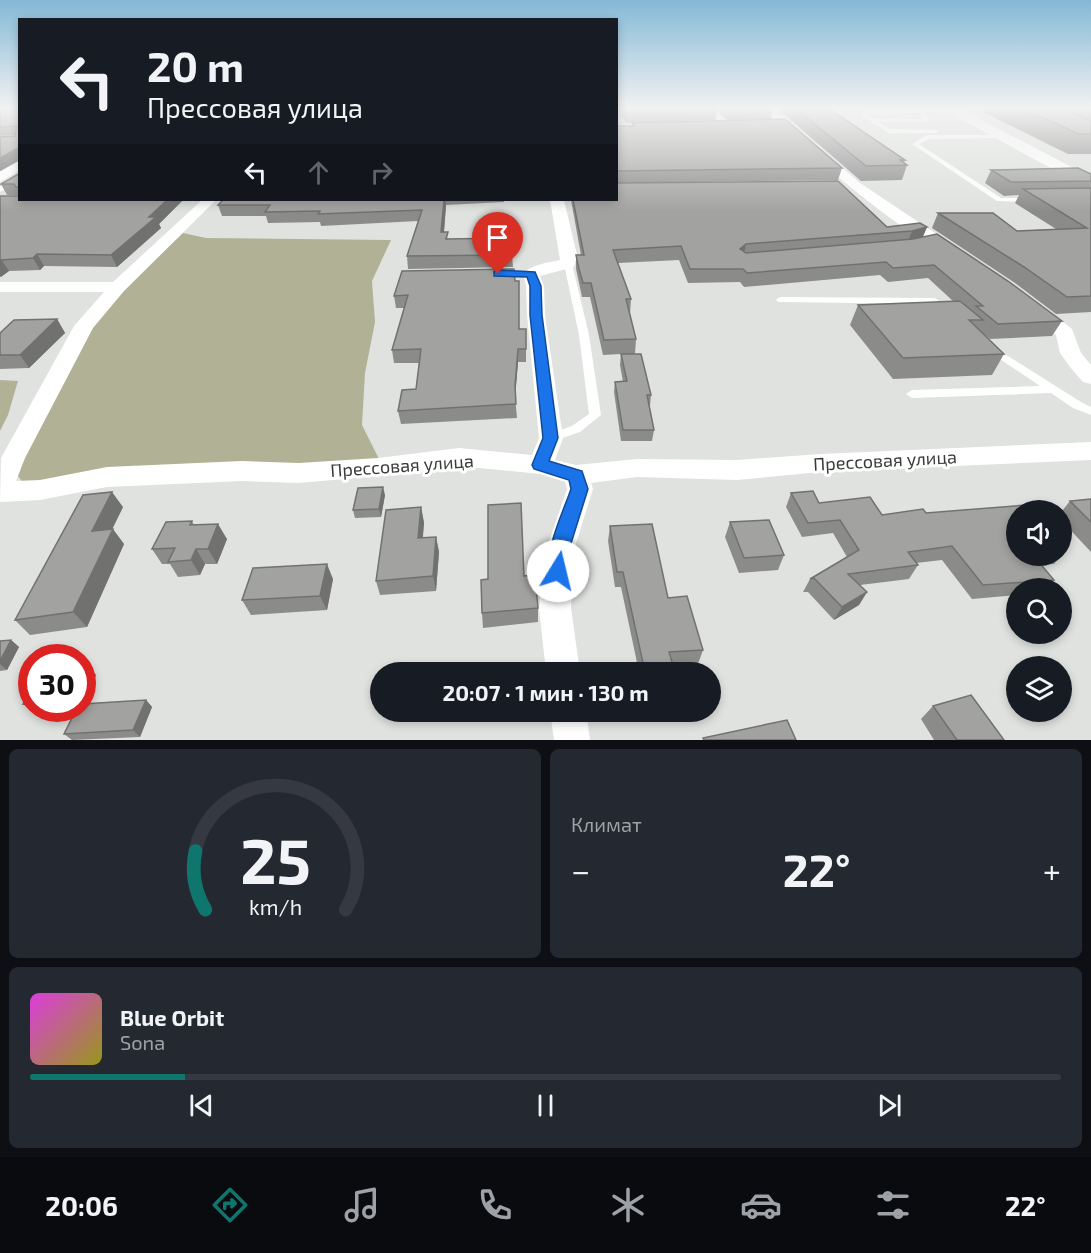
<!DOCTYPE html>
<html lang="ru">
<head>
<meta charset="utf-8">
<style>
  :root { --surface:#171b24; --page:#242831; --text:#f1f3f6; --muted:#9ea1a6; --line:#363941; --accent:#0f766e }
  body { margin:0; font-family:"Exo 2",sans-serif; background:var(--page); color:var(--text); height:100vh; display:flex; flex-direction:column; font-size:22px; white-space:nowrap }
  * { box-sizing:border-box; margin:0 }
  p { font-size:20px; color:var(--muted) }
  .icon { flex:none; width:33px; height:33px; fill:none; stroke:currentColor; stroke-width:2; stroke-linecap:round; stroke-linejoin:round }
  .map { position:relative; height:740px; overflow:hidden }
  .panel { display:flex; flex-direction:column; gap:9px; padding:9px; background:#0d0f14; flex:1 }
  .panel>* { flex:none }
  .guide { position:absolute; left:18px; top:18px; width:600px; height:183px; border-radius:0px; box-shadow:0 3px 9px #0003; background:#171b24; color:var(--text); overflow:hidden }
  .fabs { position:absolute; left:1006px; top:500px; display:grid; gap:12px }
  .fabs a { display:grid; place-items:center; width:66px; height:66px; border-radius:50%; background:var(--surface); box-shadow:0 3px 9px #0003; font-size:30px }
  .speed { position:absolute; left:18px; top:644px; display:flex; gap:12px; font-size:30px; font-weight:700; text-align:center }
  .speed>* { display:grid; place-content:center; width:78px; height:78px; border-radius:50%; background:var(--surface); box-shadow:0 3px 9px #0003; line-height:1 }
  .speed .limit { border:9px solid #d22; background:#fff; color:#111 }
  .pin { position:absolute; display:grid; place-items:center; width:51px; height:51px; color:#fff; margin:-62px -26px; border-radius:50% 50% 50% 0; rotate:-45deg; box-shadow:0 0 6px #0007 }
  .pin .icon { rotate:45deg }
  .me { position:absolute; width:66px; margin:-33px; rotate:9deg; stroke-linejoin:round; filter:drop-shadow(0 0 4px #0008) }
  .turn { display:flex; align-items:center; gap:21px; height:126px; padding:0 30px; font-size:27px }
  .turn .icon { width:78px; height:78px; stroke-width:2.5 }
  .turn b { display:block; font-size:42px; line-height:51px }
  .lanes { display:flex; align-items:center; height:57px; padding:0 30px; background:#0003; justify-content:center; gap:30px; direction:ltr }
  .lanes .off { opacity:.35 }
  .big { font-size:45px; font-weight:700; line-height:1.1 }
  .panel .card { flex:1; display:flex; flex-direction:column; justify-content:center; gap:9px; min-width:0; padding:0 21px; border-radius:9px; background:var(--page) }
  .panel .dial { align-items:center; gap:0 }
  .dial svg { height:156px; overflow:visible; fill:none; stroke:var(--line); stroke-width:7; stroke-linecap:round; text-anchor:middle }
  .dial text { fill:var(--text); stroke:none }
  .song { display:flex; align-items:center; gap:18px }
  .cover { width:72px; height:72px; border-radius:9px; background:linear-gradient(135deg,hsl(300 70% 55%),hsl(60 70% 35%)) }
  .played { height:6px; border-radius:3px; background:linear-gradient(90deg,var(--accent) 15%,var(--line) 15%) }
  .keys { display:flex; justify-content:space-around; direction:ltr }
  .heat { display:flex; justify-content:space-between; align-items:center; font-size:33px; direction:ltr }
  .panel .tiles { flex:1; display:grid; gap:9px; grid-template-columns:1fr 1fr }
  .card:last-child { grid-column:span 2 }
  .trip { position:absolute; left:370px; top:662px; width:351px; height:60px; border-radius:30px; background:var(--surface); box-shadow:0 3px 9px #0003; font-weight:700; line-height:60px; text-align:center }
  .dock { display:flex; height:96px; justify-content:space-around; align-items:center; background:#090b0e; color:var(--muted) }
  .dock .icon { width:42px; height:42px }
  .dock .active { color:var(--accent) }
  .dock b { font-size:27px; color:var(--text) }
  .map>svg:first-child { display:block }
</style>
</head>
<body>
<div class="map">
<svg width="1091" height="740" viewBox="0 0 1091 740">
  <rect width="100%" height="100%" fill="#dfe2df"/>
  <!-- green -->
  <path fill="#b1b295" d="M183 233 206 238 391 240 372 281 375 322 365 373 362 425 380 461 23 483 16 473 92 325 128 285Z
    M0 380 18 381 8 415 0 431Z"/>
  <g fill="none" stroke-linecap="round" stroke-linejoin="round">
    <!-- lane -->
    <path fill="#fff" fill-rule="evenodd" d="M950 109 952 111 925 112 930 120 927 122H879L890 129 939 130 937 133H889L862 116V113L865 111ZM920 113 923 119H874L868 115Z
      M704 110H713L732 126 727 127 710 112H702Z
      M927 135H1001V137L999 138 928 139 919 144 1001 198H1030L1033 200 1030 202 997 201 912 144Z
      M20 175V180L0 192V187Z
      M565 262H568L572 264 589 335 601 415 580 432 551 442 547 441 545 438 547 435 572 426 589 414 579 335 564 264Z
      M781 297 935 298 951 310 946 313 933 304 778 302 776 300 778 298Z
      M992 346 1081 402 1091 407V415L1073 408 1051 393 912 398 906 394 912 390 1040 386 988 351 987 349Z"/>
    <!-- street -->
    <path fill="#fff" fill-rule="evenodd" d="M763 108H774L860 183 956 247 958 250 956 253C930 260 783 133 763 108Z
      M20 160V170L0 182V172Z
      M202 200H216L124 291 93 328 25 458 16 481 40 480 107 467 242 461 299 463 378 458 459 448 532 455 539 438 527 315 526 286 523 274C531 264 548 263 560 260L550 200H564L577 255 574 267 540 276 544 286 545 315 563 438 555 460 576 465 637 459 737 460 821 454 1091 442V460L821 472 737 480 637 477 591 483 593 489 573 553 571 608 580 672H546L539 608 545 553 567 489 565 482 540 474 459 466 378 476 299 483 242 481 107 487 40 500 0 502 1 458 74 326 104 292H0V282H113Z
      M1035 303 1042 305 1072 329 1081 353 1091 365V384L1083 382 1070 367 1060 353 1056 335 1026 309 1028 305Z
      M550 711H586L590 740H554Z"/>
    <!-- secondary -->
    <path fill="#fff" fill-rule="evenodd" d="M940 108H958L1091 177V190Z"/>
  </g>
  <!-- wall -->
  <path fill="#8b8c8a" d="M0 108H20V160L0 171 15 135 0 136Z
    M623 108H713L717 111 715 120 626 123 622 116Z
    M721 108H773L771 119 728 120 720 114Z
    M777 108H828L905 160 904 163 907 165 902 180 861 181Z
    M980 108H1091V154H1068L979 110Z
    M632 123 842 168 838 180 616 183V126H632Z
    M991 170 1091 174V312L1056 314 1015 283 932 228 938 213 1017 231 1056 229 1015 203 1019 195 1004 196 985 183Z
    M20 173V195H7L1 184Z
    M0 196 20 200H183L159 224 161 228 117 267 44 266 40 270 9 271 0 277Z
    M223 200H504V202L446 205 444 232 448 239 512 255 513 267 408 269 407 256 418 221 321 226 320 222 268 223 266 216H222L218 205Z
    M571 200H616L887 227H927L923 237 1062 321 1052 336 990 339 981 332 1004 354 992 375 893 379 850 325 858 305 954 302 928 278 888 282 880 275 744 287 740 282 688 283 679 260 618 263 631 299 630 314 636 339 635 354 651 395 650 406H649L654 430 652 441H621L614 392 615 382H623L620 365 621 354 603 355 590 297H582L576 269V255H581Z
    M402 271 520 329H526V362H518L515 396 517 418 401 424 398 411 416 389 419 363H394L392 350 404 308H396L394 296Z
    M57 319 65 333 29 368 0 369V333Z
    M791 493 819 503 882 515 926 513 1017 555H1062L1054 564 1041 565 1054 580 1046 588H1017V595L972 599 942 560 916 563 918 565 909 579 860 585 867 592 859 605 834 620 808 592H803L810 579 847 557 833 533 802 537 786 507Z
    M385 495 381 517 355 518 353 510Z
    M1091 499V552L1062 521V511L1070 501Z
    M123 507 112 529 124 544 87 627 30 635 15 620Z
    M421 507 424 523 423 537H436L439 552 436 591 380 595 376 581Z
    M192 521 194 525 227 539 217 564H205L200 575 178 577 170 564H162L152 549Z
    M730 522 784 555 778 570 739 573 725 537Z
    M610 526 668 598 703 650 698 664 673 666 675 672H639L621 587H615L608 541Z
    M524 576 538 608V622L483 628 482 613 488 579Z
    M333 579 327 610 251 615 242 600Z
    M11 640 19 647 7 670 0 671V641Z
    M89 668 96 675 83 704 146 700 152 707 140 737 72 740 64 734 82 708V669Z
    M32 688V708H60L31 711 23 704Z
    M933 706 1004 740H934L921 719Z"/>
  <!-- shaded-wall -->
  <path fill="#717270" d="M20 147V160L0 171V158Z
    M167 200H183L159 224 161 228 117 267 111 255Z
    M444 200H446V205L443 244 441 232Z
    M927 227 921 240 907 244 912 231Z
    M746 244 743 258 740 249Z
    M37 254 44 266 40 270 33 258Z
    M1 259 9 271 1 277 0 275V260Z
    M57 319 65 333 29 368 20 355Z
    M518 349V362L515 399V386Z
    M383 487 385 495 381 517 379 509Z
    M112 492 123 507 104 546 92 531Z
    M421 507 424 523 421 553 418 538Z
    M218 524 227 539 217 564 208 549Z
    M113 529 124 544 87 627 73 612Z
    M436 537 439 552 436 591 433 576Z
    M196 549 205 564 200 575 191 560Z
    M327 564 333 579 327 610 320 596Z
    M867 592 859 605 834 620 842 607Z
    M11 640 19 647 7 670 0 664V661Z
    M89 668 96 675 82 704V682Z
    M146 700 152 707 140 737 133 730Z"/>
  <!-- building -->
  <path fill="#a2a3a0" stroke="#717270" stroke-width="1.5" d="M0 108H20V147L0 158V137L15 136 17 126 0 127Z
    M624 108H713L717 111 626 113Z
    M795 108H828L905 160H900L907 165 866 166Z
    M1021 108H1060L1091 121V134H1079Z
    M1078 108H1091V113Z
    M785 119 842 168 617 171 616 173V126H634L632 123Z
    M1078 168 1091 174V181L1011 182 991 170Z
    M20 173V187H16L14 184H1Z
    M838 181 887 227 920 223 927 227 912 231 746 244 740 249 746 253 913 239 937 234 1008 281 1062 321 998 324 976 306H983L934 265 893 268 886 262 747 273 743 269H690L681 246 613 250 631 299H626L636 339 604 340 591 283H583L579 269 576 255H584L573 200H616V183Z
    M1091 188V296L1067 297 1024 267 938 213H993L1017 231 1087 228 1023 189Z
    M0 196H20V200H167L149 217H156L111 255 37 254 33 258 0 260Z
    M223 200H444L441 232H448L446 239 511 238 512 255 407 256 422 210 318 214 320 211 265 212 270 205H218Z
    M514 269 515 281H519V329H526V349H518L515 386 516 404 398 411 402 390 416 389 421 349 392 350 408 295 394 296 402 271Z
    M960 301 983 320H969L1004 354 903 358 858 305Z
    M57 319 20 355H0V333L14 320Z
    M621 354H641L651 395H647L654 430H623L615 382 627 381Z
    M383 487 379 509 353 510 358 488Z
    M813 491 819 503 870 497 882 515 923 509 926 513 1026 505 1031 510H1017V555H1033L1054 580 983 585 952 546 908 552 918 565 848 574 867 592 842 607 814 578 810 579 859 550 840 520 808 523 791 493Z
    M112 492 92 531 113 529 73 612 15 620 83 495Z
    M1091 499V522L1070 501Z
    M521 503 524 576 535 575 538 608 482 613 481 580 488 579V505Z
    M421 507 418 538 436 537 433 576 376 581 386 510Z
    M769 520 784 555 744 558 730 522Z
    M192 521 190 525 218 524 208 549H196L191 560 168 562 175 548 152 549 166 522Z
    M652 524 668 598 687 596 703 650 669 652 675 672H645L623 572H617L610 526Z
    M327 564 320 596 242 600 253 568Z
    M11 640 0 661V641Z
    M89 668 82 682V669Z
    M32 688V703L23 704Z
    M971 695 1004 740H957L933 706Z
    M146 700 133 730 64 734 77 708H82V704Z
    M787 720 796 740H704L703 738Z"/>
  <!-- sky -->
  <linearGradient id="sky" x2="0" y2="1"><stop stop-color="#84b8d6"/><stop offset="0.51" stop-color="#f1f2f1"/><stop offset="1" stop-color="#f1f2f1" stop-opacity="0"/></linearGradient>
  <rect width="1091" height="212" fill="url(#sky)"/>
  <!-- route -->
  <path fill="#1a73e8" stroke="#114b97" stroke-width="1.5" d="M498 270 535 272 541 286 542 315 558 438 549 461 582 471 588 489 568 553 567 571 564 577 558 580 551 577C541 557 564 510 571 489L569 480 534 469 532 465 543 438 530 315V286L527 277 494 276V271Z"/>
  <g text-anchor="middle" dominant-baseline="central" stroke-width="6" stroke-linejoin="round" paint-order="stroke">
    <!-- street labels -->
    <g font-size="18" fill="#3a3b3a" stroke="#fff">
      <text transform="translate(885 460) rotate(-3)">Прессовая улица</text>
      <text transform="translate(402 465) rotate(-4)">Прессовая улица</text>
    </g>
  </g>
</svg>
<div class="fabs">
<a><svg class="icon" aria-label="sound" viewBox="0 0 24 24"><path d="M4 9h4l5-4v14l-5-4H4zM17 9q2 3 0 6"/></svg></a>
<a><svg class="icon" aria-label="search" viewBox="0 0 24 24"><circle cx="10" cy="10" r="6"/><path d="M15 15l6 6"/></svg></a>
<a><svg class="icon" aria-label="layers" viewBox="0 0 24 24"><path d="M12 4l9 5-9 5-9-5zM3 14l9 5 9-5"/></svg></a>
</div>
<div class="speed"><div class="limit">30</div></div>
<div class="pin" style="left:498px;top:274px;background:#d93025"><svg class="icon" aria-label="arrive" viewBox="0 0 24 24"><path d="M6 21V4h12l-3 4 3 4H6"/></svg></div>
<svg class="me" style="left:558px;top:571px" viewBox="-20 -20 40 40"><circle r="19" fill="#fff"/><path d="M0-13L10 11 0 6-10 11z" fill="#1a73e8"/></svg>
<div class="trip">20:07 · 1 мин · 130 m</div>
<div class="guide">
<div class="turn"><svg class="icon" aria-label="left" viewBox="0 0 24 24"><path d="M17 20v-9H6M10 6l-5 5 5 5"/></svg><div><b>20 m</b>Прессовая улица</div></div>
<div class="lanes"><svg class="icon" aria-label="left" viewBox="0 0 24 24"><path d="M17 20v-9H6M10 6l-5 5 5 5"/></svg><svg class="icon off" aria-label="ahead" viewBox="0 0 24 24"><path d="M12 20V5M6 11l6-6 6 6"/></svg><svg class="icon off" aria-label="right" viewBox="0 0 24 24"><path d="M7 20v-9h11M14 6l5 5-5 5"/></svg></div>
</div>
</div>
<section class="panel">
<div class="tiles">
<div class="card dial"><svg viewBox="0 0 100 80">
<path d="M14 69A42 42 0 1 1 86 69"/>
<path d="M14 69A42 42 0 0 1 9 39" stroke="#0f766e"/>
<text x="50" y="56" font-size="32" font-weight="700">25</text>
<text x="50" y="72" font-size="11">km/h</text>
</svg></div>
<div class="card"><p>Климат</p>
<div class="heat"><a>−</a><b class="big">22°</b><a>+</a></div>
</div>
<div class="card">
<div class="song"><i class="cover"></i><div><b>Blue Orbit</b><p>Sona</p></div></div>
<div class="played"></div>
<div class="keys"><svg class="icon" aria-label="previous" viewBox="0 0 24 24"><path d="M18 5L8 12l10 7zM5 5v14"/></svg><svg class="icon" aria-label="pause" viewBox="0 0 24 24"><path d="M8 5v14M16 5v14"/></svg><svg class="icon" aria-label="next" viewBox="0 0 24 24"><path d="M6 5l10 7-10 7zM19 5v14"/></svg></div>
</div>
</div>
</section>
<nav class="dock">
<b>20:06</b>
<svg class="icon active" aria-label="directions" viewBox="0 0 24 24"><path d="M12 3l9 9-9 9-9-9zM9 14v-3h6M13 9l2 2-2 2"/></svg>
<svg class="icon" aria-label="music" viewBox="0 0 24 24"><path d="M9 18V5l10-2v13"/><circle cx="6" cy="18" r="3"/><circle cx="16" cy="16" r="3"/></svg>
<svg class="icon" aria-label="phone" viewBox="0 0 24 24"><path d="M5 4h4l2 5-3 2q2 4 5 5l2-3 5 2v4C11 20 4 13 5 4z"/></svg>
<svg class="icon" aria-label="climate" viewBox="0 0 24 24"><path d="M12 3v18M4 7l16 10M4 17L20 7"/></svg>
<svg class="icon" aria-label="car" viewBox="0 0 24 24"><path d="M5 17H2v-5l4-1 3-4h7l3 4 3 1v5h-3M9 17h6M6 11h13"/><circle cx="7" cy="17" r="2"/><circle cx="17" cy="17" r="2"/></svg>
<svg class="icon" aria-label="filters" viewBox="0 0 24 24"><path d="M4 7h16M4 17h16"/><circle cx="9" cy="7" r="2"/><circle cx="15" cy="17" r="2"/></svg>
<b>22°</b>
</nav>
</body>
</html>
